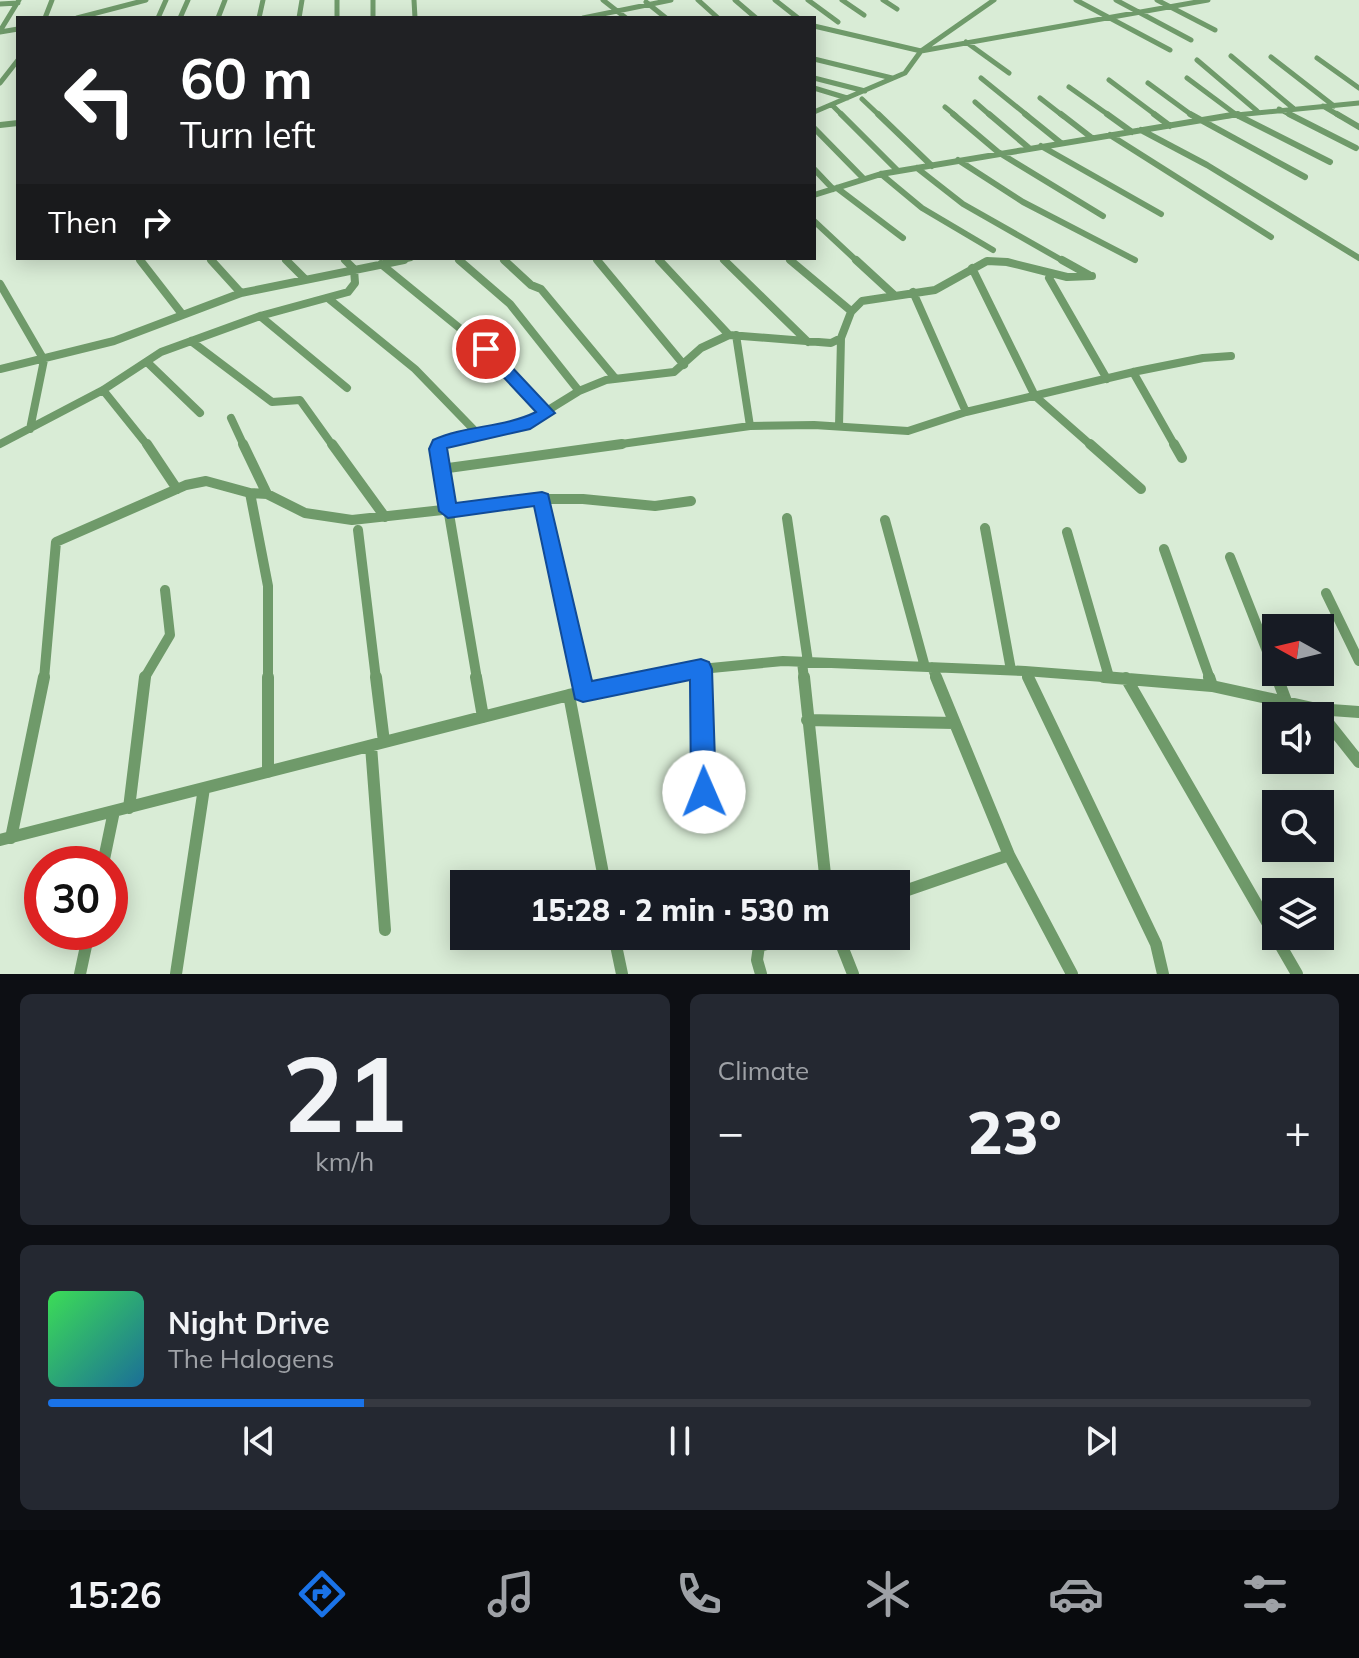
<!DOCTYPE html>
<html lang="en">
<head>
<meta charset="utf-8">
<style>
  :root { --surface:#171b24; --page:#242831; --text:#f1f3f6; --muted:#9ea1a6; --line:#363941; --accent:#1a73e8 }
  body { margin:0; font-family:Mulish,sans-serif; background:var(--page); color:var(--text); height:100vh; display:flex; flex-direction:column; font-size:30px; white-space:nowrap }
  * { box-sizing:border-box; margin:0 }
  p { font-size:26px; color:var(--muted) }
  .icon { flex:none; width:44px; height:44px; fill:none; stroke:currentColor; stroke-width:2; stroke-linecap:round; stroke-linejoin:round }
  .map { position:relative; height:974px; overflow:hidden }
  .sheet { display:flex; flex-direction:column; gap:20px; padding:20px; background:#0d0f14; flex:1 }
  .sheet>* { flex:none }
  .top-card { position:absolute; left:16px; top:16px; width:800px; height:244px; border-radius:0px; box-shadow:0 4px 20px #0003; background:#202124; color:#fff; overflow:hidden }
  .needle { width:52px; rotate:278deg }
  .fabs { position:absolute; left:1262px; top:614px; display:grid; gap:16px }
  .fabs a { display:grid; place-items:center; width:72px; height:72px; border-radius:0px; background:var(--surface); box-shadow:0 4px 20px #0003; font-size:40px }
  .speed { position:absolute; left:24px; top:846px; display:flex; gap:16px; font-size:40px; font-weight:700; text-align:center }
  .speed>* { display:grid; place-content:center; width:104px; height:104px; border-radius:50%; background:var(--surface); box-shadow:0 4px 20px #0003; line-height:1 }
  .speed .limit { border:12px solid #d22; background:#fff; color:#111 }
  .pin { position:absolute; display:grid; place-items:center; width:68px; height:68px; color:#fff; margin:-34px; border:4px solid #fff; border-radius:50%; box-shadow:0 2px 8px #0007 }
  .me { position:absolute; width:88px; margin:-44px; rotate:359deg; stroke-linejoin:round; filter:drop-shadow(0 0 6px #0008) }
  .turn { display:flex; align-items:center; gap:28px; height:168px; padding:0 32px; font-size:36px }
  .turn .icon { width:104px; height:104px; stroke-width:2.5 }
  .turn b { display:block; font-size:56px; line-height:68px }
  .then { display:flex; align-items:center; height:76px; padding:0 32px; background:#0003; gap:16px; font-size:30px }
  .big { font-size:60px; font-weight:800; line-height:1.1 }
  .sheet .card { flex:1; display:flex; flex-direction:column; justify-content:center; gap:12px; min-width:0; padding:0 28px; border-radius:12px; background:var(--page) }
  .sheet .dial { align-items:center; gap:0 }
  .dial b { font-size:104px; line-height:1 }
  .song { display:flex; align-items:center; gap:24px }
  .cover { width:96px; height:96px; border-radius:12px; background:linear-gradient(135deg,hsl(130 70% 55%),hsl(200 70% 35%)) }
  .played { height:8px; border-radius:4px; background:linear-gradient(90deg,var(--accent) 25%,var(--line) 25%) }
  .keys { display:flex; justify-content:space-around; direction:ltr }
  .heat { display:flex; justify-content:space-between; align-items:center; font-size:44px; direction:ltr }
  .sheet .tiles { flex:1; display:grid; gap:20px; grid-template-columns:1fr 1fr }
  .card:last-child { grid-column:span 2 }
  .trip { position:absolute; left:450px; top:870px; width:460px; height:80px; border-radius:0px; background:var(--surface); box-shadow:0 4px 20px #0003; font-weight:800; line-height:80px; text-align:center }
  .tab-bar { display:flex; height:128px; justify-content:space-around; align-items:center; background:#090b0e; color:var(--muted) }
  .tab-bar .icon { width:56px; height:56px }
  .tab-bar .current { color:var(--accent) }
  .tab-bar b { font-size:36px; color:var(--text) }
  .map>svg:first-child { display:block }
</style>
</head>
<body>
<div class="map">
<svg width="1359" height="974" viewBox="0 0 1359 974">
  <rect width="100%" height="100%" fill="#d9ecd6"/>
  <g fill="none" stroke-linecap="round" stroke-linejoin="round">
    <!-- minor-far4 -->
    <path stroke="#6f9a6a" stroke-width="5" d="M337 0V18
      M373 0V18
      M414 0 415 18
      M603 0 626 18
      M698 0 718 18
      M735 0 756 18
      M775 0 798 18
      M808 0 838 22
      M842 0 864 15
      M883 0 897 9
      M1076 0 1170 50
      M1116 0 1191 40
      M1157 0 1215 30
      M646 2 666 18
      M0 4 18 3
      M45 18 52 0
      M77 18 146 0
      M158 18 166 0
      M180 18 188 0
      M218 18 225 0
      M259 18 263 0
      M299 18 302 0
      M583 18 671 0
      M814 26 921 51 1208 0
      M0 31 19 0
      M0 32 18 29
      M966 42 1009 73
      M1231 56 1293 108
      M1271 57 1334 106
      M1317 58 1359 88
      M814 59 892 78
      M1197 60 1257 111
      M814 78 865 91
      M981 78 1028 116
      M1187 78 1238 116
      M1109 80 1157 116
      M0 83 18 60
      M1148 83 1193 116
      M1069 87 1110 116
      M814 88 847 98
      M1040 98 1063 116
      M862 99 880 116
      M975 102 991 116
      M832 105 843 116
      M1323 106 1340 116
      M945 107 956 116
      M1279 109 1293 116
      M814 112 905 73 921 51 994 0
      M1226 116 1359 103"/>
    <!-- minor-far3 -->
    <path stroke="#6f9a6a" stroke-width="6" d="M841 114 898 171
      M878 114 932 166
      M953 114 998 152 1103 216
      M989 114 1029 148
      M1025 114 1061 143
      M1061 114 1092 138
      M1107 114 1132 132
      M1154 114 1170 126
      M1190 114 1305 177
      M1235 114 1330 162
      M1289 114 1356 148
      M1337 114 1359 127
      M0 125 18 123
      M814 128 864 179
      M1141 130 1207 165 1359 258
      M1110 135 1271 237
      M1041 146 1161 214
      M958 160 1023 202 1135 260
      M917 168 963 204 1065 262
      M814 169 833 189
      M881 174 922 208 993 250
      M837 188 903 238
      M814 195 881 174 1238 114
      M814 221 858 262
      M139 258 142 262
      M210 258 213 262
      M284 258 288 262
      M343 258 347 262
      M457 258 461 262
      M502 258 506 262
      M596 258 599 262
      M658 258 661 262
      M722 258 726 262
      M788 258 792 262
      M394 262 411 258
      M984 262H1005"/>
    <!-- minor-far2 -->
    <path stroke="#6f9a6a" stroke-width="8" d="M140 260 182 314
      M211 260 241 293
      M286 260 304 278
      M459 260 510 304 579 391
      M504 260 531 285 541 289 615 378
      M597 260 684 365
      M659 260 729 335
      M724 260 808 342
      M790 260 851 311
      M856 260 893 294
      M1062 260 1089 275
      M381 264 500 361 546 413
      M972 268 1035 396 1092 446
      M1049 278 1107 379
      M0 284 44 360 30 429
      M913 292 966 412
      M329 299 415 369 477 433
      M260 316 347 388
      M736 335 750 426
      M191 341 272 402 300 400 333 446
      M147 362 200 413
      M0 369 114 341 241 293 404 260
      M1133 372 1175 446
      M103 390 148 446
      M231 418 244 446
      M839 426 841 338
      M0 444 103 390 161 352 260 316 348 292 355 283 354 269 345 260
      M439 446 452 438 524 425 579 391 606 380 674 372 701 348 729 335 831 343 841 338 851 312 862 301 935 290 987 261 1007 262 1067 277 1092 276
      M607 446 750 426 814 425 908 431 966 412 1138 371 1203 358 1231 356"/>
    <!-- minor-far1 -->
    <path stroke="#6f9a6a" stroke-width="10" d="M147 444 177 489
      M243 444 267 494
      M332 444 385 517
      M440 444 438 449 477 679
      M1090 444 1141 489
      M1174 444 1182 458
      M441 469 622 444
      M250 493 268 586V679
      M542 499 580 679
      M787 518 808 662
      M885 520 925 667
      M985 528 1011 670
      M358 530 376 679
      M1067 532 1109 677
      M1164 549 1210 679
      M1230 557 1278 679
      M1326 593 1359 661
      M802 662 804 679
      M932 667 937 679
      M701 669V679
      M1025 671 1029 679
      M44 679 56 542 186 485 206 481 250 493 267 494 305 513 352 520 542 499H583L655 506 691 501
      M144 679 170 635 165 590
      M649 679 701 669 783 661 1025 671 1129 679"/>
    <!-- minor -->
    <path stroke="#6f9a6a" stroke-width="12" d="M268 677V772
      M376 677 384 742
      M476 677 483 717
      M580 677 583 692
      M701 677 704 823
      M804 677 826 884
      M936 677 1009 855 1072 974
      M1028 677 1156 944 1163 974
      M1104 677 1212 686 1317 709 1359 712
      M1209 677 1212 686
      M1277 677 1286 701
      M1126 678 1297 974
      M569 695 605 884
      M1317 709 1359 762
      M807 720 954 723
      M371 746 385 930
      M129 808 145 677
      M11 838 44 677
      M0 840 569 695 659 677
      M103 864 114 811
      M896 894 1009 855
      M614 936 622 974
      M838 936 853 974
      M80 974 89 932
      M176 974 204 788
      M761 974 757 960 759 946 797 936"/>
  </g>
  <!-- route -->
  <path fill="#1a73e8" stroke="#114b97" stroke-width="2" d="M486 344 491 345 555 413 530 429 447 448 456 503 542 492 548 494 592 681 701 659 709 662 712 669 716 792 712 801 704 804 695 801 691 792 690 680 583 702 575 699 534 506 448 518 439 511 429 449 433 440C466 425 503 428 536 412L480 352V345Z"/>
</svg>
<div class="fabs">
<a><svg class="needle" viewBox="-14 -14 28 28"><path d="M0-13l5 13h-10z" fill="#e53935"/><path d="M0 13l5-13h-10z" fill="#9ea1a6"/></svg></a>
<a><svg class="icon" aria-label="sound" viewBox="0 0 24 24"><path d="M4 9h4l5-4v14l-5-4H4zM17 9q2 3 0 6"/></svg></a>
<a><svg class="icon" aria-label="search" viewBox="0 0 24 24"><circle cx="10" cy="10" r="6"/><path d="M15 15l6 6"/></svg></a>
<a><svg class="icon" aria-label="layers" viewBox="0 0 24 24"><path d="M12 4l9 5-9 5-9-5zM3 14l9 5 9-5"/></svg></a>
</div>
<div class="speed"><div class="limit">30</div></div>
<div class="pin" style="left:486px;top:349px;background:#d93025"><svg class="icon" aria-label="arrive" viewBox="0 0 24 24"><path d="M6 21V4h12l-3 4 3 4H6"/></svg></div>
<svg class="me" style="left:704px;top:792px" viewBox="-20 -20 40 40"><circle r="19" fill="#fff"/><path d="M0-13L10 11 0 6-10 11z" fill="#1a73e8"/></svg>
<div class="trip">15:28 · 2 min · 530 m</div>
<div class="top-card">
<div class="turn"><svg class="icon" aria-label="left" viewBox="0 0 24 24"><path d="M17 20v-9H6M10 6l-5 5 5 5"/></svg><div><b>60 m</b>Turn left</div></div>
<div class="then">Then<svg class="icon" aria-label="right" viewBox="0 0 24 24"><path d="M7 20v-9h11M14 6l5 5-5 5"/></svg></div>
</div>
</div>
<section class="sheet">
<div class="tiles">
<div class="card dial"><b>21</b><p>km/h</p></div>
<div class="card"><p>Climate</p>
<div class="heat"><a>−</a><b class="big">23°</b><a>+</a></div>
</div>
<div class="card">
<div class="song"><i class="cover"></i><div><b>Night Drive</b><p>The Halogens</p></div></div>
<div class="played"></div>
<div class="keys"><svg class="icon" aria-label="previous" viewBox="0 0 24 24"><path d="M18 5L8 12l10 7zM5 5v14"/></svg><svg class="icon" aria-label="pause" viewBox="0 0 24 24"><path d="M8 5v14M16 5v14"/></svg><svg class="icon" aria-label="next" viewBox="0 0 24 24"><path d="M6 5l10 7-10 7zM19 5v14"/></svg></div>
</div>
</div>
</section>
<nav class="tab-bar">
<b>15:26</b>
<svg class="icon current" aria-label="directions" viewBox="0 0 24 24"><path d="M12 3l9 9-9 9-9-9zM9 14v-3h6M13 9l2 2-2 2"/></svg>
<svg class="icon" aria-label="music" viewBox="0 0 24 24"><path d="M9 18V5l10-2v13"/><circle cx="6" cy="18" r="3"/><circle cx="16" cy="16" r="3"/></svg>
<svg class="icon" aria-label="phone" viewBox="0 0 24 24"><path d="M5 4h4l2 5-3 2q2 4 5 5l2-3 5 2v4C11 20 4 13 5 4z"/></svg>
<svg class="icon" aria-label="climate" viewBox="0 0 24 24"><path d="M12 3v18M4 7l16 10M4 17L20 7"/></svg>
<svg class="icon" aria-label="car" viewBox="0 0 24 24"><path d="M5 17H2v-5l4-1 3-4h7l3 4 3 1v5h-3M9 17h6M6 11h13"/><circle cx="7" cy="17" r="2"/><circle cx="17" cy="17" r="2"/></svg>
<svg class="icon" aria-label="filters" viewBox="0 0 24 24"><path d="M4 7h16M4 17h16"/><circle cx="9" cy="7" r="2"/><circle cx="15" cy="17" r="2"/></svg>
</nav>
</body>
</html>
